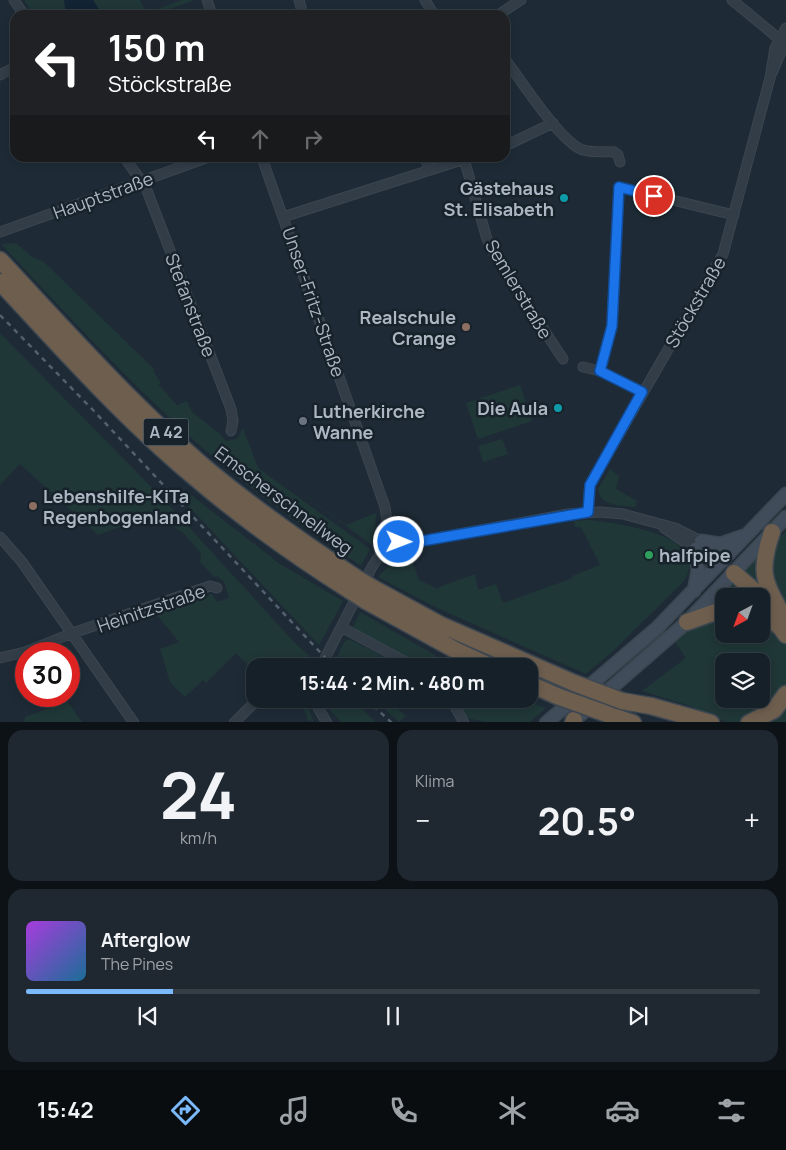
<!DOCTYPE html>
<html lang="de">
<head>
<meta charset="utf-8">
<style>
  :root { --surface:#162028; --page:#1f2830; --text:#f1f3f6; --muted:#9ea3a8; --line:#353e45; --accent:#7ab9fb }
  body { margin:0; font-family:Manrope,sans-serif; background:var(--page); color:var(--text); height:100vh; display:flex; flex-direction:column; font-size:19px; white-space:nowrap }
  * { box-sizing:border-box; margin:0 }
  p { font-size:16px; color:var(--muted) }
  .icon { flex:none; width:28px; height:28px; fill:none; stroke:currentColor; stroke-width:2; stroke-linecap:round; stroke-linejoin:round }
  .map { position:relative; height:722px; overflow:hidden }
  .side { display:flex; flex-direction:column; gap:8px; padding:8px; background:#0c1216; flex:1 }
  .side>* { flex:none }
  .top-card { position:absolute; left:10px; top:10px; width:500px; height:152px; border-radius:15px; box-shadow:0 2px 8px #0003,0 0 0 1px var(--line); background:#202124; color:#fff; overflow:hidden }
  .needle { width:32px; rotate:221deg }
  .tools { position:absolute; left:715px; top:588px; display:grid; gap:10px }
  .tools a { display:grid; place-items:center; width:55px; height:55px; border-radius:10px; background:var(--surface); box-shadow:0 2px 8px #0003,0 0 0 1px var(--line); font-size:25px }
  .speed { position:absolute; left:15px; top:642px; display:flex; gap:10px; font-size:25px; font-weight:700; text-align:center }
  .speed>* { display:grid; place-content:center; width:65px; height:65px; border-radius:50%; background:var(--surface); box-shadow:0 2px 8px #0003,0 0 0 1px var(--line); line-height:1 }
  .speed .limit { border:8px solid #d22; background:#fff; color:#111 }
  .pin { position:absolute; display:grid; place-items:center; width:42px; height:42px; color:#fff; margin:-21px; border:2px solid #fff; border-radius:50%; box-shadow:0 1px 5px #0007 }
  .me { position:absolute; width:55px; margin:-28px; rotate:91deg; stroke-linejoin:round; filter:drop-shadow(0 0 4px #0008) }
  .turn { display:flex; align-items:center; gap:18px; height:105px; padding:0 15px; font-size:22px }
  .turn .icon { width:65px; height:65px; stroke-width:2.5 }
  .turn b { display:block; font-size:35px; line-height:42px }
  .lanes { display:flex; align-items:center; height:48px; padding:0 15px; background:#0003; justify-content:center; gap:25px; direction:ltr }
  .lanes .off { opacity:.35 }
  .big { font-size:38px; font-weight:700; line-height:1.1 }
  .side .card { flex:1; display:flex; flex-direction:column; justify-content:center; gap:8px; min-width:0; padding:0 18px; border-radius:15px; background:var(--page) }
  .side .dial { align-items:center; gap:0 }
  .dial b { font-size:65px; line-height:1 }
  .song { display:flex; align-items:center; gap:15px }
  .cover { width:60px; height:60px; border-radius:8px; background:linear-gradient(135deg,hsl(280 70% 55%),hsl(200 70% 35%)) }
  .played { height:5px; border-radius:2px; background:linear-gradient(90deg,var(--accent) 20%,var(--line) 20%) }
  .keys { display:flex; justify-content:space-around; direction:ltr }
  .heat { display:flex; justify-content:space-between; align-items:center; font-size:28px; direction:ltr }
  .side .tiles { flex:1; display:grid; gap:8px; grid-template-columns:1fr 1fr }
  .card:last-child { grid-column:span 2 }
  .trip { position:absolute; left:246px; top:658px; width:292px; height:50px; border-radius:15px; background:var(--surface); box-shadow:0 2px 8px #0003,0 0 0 1px var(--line); font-weight:700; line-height:50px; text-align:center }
  .tabs { display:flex; height:80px; justify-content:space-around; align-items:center; background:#090d10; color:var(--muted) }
  .tabs .icon { width:35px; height:35px }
  .tabs .on { color:var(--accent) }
  .tabs b { font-size:22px; color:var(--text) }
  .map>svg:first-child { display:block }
</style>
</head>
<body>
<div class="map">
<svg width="786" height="723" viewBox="0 0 786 723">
  <rect width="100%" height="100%" fill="#1e2b36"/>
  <!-- green -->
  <path fill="#203737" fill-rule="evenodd" d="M24 0H140L146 13 182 0H195L152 15H34Z
    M16 243 32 257 44 262 155 370 153 371 161 383 158 384 177 405 187 401 192 412 219 433 226 441 237 439 243 428 258 468 370 549 361 566C301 526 243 484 189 436 123 376 62 309 1 244Z
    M0 333 166 502 294 642 313 659 309 666H255V672L236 653 206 683 203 680 185 697 170 682 160 649 179 642 156 614 212 594 217 602 229 598 224 582 217 576 214 577 200 562 201 553 183 533 156 514 98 535 20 464 0 485Z
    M520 385 532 421 478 439 466 403Z
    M502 439 508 454 483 462 478 446Z
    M261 463 346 525 376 513 375 534 372 545Z
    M610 469 619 476 616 489 637 501 635 507C622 505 600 507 598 489Z
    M186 491 280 564 343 601 319 645 180 497Z
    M589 520C617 523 714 535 684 581L612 652 586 674 435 607 378 577 397 558 410 554 419 580 438 589 439 587 475 574 478 590 496 584 503 603 573 578 572 576 600 565 581 527H575L574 521Z
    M786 531V722H726L687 705 642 691 686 658 675 642 763 549 775 543ZM724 596H761V634H724ZM724 661H761V699H724Z
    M360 612 454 666H422L360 633 353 627Z
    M349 639 351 640 401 666H340L335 662 344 642Z
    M300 699H305L314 722 308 720Z
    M326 699H351L376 722H341L330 710Z
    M374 699H401L391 703 406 716 399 722Z
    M455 699H521L546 708 530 722H485L464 717Z
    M67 701 82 722H24L25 717Z"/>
  <!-- water -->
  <path fill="#122333" d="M64 0H93L103 15H66Z"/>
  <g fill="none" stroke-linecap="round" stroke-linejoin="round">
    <defs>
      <path id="minor" d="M14 0 24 15
        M207 0 212 15
        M299 0 303 15
        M425 0 434 15
        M732 0 778 38
        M498 15 521 0
        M505 59C520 79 561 143 583 150 593 153 604 151 614 152L618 155 620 162
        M772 73 786 40
        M0 75 15 67
        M505 146 553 123
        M125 158 146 188 231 409 233 421 231 431
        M262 158 385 507 389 534
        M425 158 429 169
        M464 159 487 239 493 252 563 359
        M283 217 468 158
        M0 232 206 158
        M583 367 600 371 643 392
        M600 371 612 326 619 187 734 215
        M588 512 590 485 723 254 770 78 775 48 786 28
        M664 528 695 549 714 570
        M381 543a9 9 0 1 1 18 0a9 9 0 1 1-18 0Z
        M0 537 22 562 134 723
        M399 545 568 514 600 512 623 514 675 528 701 541 722 562
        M341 627 413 666
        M0 658 25 652 70 634 210 586 217 588
        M321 666 372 567 383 550
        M316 699 317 706 327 723
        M451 699 464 723
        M234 723 258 699"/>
      <path id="secondary" d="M701 541 720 544 743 536
        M694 591 698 570 695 549
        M546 723 657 628 786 494
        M571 723 687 622 786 517"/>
      <path id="motorway" d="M0 260C67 332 133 406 208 470 255 509 305 544 355 577
        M0 282C62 349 123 417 193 476 242 518 294 555 349 590
        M772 532C758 573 764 581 784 618
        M734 573 760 596
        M373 588 441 625 574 683
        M366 601 457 651 490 666
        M761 611 781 628 786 635
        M687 622 724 609
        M530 684 557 696
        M622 701 651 706 711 723
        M607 714 633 723
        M573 723 574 720
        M749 723 774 710 786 694"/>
    </defs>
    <!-- minor casing -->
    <use href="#minor" stroke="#3b4650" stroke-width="11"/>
    <!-- secondary casing -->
    <use href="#secondary" stroke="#3b4650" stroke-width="15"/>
    <!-- motorway casing -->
    <use href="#motorway" stroke="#3d4751" stroke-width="19"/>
    <!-- minor -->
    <use href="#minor" stroke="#323d47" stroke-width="9"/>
    <!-- secondary -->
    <use href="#secondary" stroke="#404c5a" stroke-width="12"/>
    <!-- motorway -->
    <use href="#motorway" stroke="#6d5e4e" stroke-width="16"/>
    <!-- rail -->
    <path stroke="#53616e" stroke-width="2.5" stroke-dasharray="5 5" stroke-linecap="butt" d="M0 315 93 410 333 666
      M366 699 392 723"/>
    <defs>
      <path id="motorway-bridge" d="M355 577 373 588
        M349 590 366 601
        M574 683 622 701
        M557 696 607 714"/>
    </defs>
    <!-- motorway-bridge casing -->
    <use href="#motorway-bridge" stroke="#3d4751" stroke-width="19" stroke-linecap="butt"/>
    <!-- motorway-bridge -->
    <use href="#motorway-bridge" stroke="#6d5e4e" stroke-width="16"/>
  </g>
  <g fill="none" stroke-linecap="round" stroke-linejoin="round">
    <defs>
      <path id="route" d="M399 542V545L588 512 590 485 642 392 600 371 612 326 619 187 654 196"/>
    </defs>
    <!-- route casing -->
    <use href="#route" stroke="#114b97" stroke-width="12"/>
    <!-- route -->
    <use href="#route" stroke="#1a73e8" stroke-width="9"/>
  </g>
  <!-- markers -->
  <g fill="#0f9aa8" stroke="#18222b" stroke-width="2">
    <circle cx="564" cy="198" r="5"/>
    <circle cx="558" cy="408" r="5"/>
  </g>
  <g fill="#8d6e63" stroke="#18222b" stroke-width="2">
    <circle cx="466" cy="327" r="5"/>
    <circle cx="33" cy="506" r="5"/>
  </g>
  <circle fill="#6b7280" stroke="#18222b" stroke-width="2" cx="303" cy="421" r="5"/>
  <circle fill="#2e9e5b" stroke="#18222b" stroke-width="2" cx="649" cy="555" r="5"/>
  <g text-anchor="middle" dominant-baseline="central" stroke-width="5" stroke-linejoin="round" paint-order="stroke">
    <!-- shield labels -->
    <rect fill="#18222b" stroke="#808a96" stroke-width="1" x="143.5" y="418.5" width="45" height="27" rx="4"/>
    <g font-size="16" font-weight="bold" fill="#acb7c4">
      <text x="166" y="432">A 42</text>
    </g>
    <!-- poi labels -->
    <g font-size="18" font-weight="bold" fill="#acb7c4" stroke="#18222b" text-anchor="end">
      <text x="554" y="188">Gästehaus<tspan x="554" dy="21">St. Elisabeth</tspan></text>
      <text x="456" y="317">Realschule<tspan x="456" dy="21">Crange</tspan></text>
      <text x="548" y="408">Die Aula</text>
      <text x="313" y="411" text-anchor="start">Lutherkirche<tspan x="313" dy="21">Wanne</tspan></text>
      <text x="43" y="496" text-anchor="start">Lebenshilfe-KiTa<tspan x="43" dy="21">Regenbogenland</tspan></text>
      <text x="659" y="555" text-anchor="start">halfpipe</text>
    </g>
    <!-- street labels -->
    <g font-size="18" fill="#acb7c4" stroke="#18222b">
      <text transform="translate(103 195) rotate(-20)">Hauptstraße</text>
      <text transform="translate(519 289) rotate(59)">Semlerstraße</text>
      <text transform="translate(314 302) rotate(71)">Unser-Fritz-Straße</text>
      <text transform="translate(695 302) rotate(-60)">Stöckstraße</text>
      <text transform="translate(191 305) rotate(69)">Stefanstraße</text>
      <text transform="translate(284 500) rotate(37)">Emscherschnellweg</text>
      <text transform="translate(151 608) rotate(-19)">Heinitzstraße</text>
    </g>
  </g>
</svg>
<div class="tools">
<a><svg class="needle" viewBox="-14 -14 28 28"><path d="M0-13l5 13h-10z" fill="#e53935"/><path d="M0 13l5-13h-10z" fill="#9ea3a8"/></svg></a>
<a><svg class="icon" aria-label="layers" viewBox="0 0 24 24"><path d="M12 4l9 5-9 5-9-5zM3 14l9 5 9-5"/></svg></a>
</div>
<div class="speed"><div class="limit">30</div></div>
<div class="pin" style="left:654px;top:196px;background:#d93025"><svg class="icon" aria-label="arrive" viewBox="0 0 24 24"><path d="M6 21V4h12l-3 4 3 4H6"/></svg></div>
<svg class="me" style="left:399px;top:542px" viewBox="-20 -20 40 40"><circle r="17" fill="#1a73e8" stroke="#fff" stroke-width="3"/><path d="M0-11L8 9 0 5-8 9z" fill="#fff"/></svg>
<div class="trip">15:44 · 2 Min. · 480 m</div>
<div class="top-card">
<div class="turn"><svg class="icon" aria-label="left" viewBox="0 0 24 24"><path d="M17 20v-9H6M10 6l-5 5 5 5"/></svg><div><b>150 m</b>Stöckstraße</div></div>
<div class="lanes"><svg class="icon" aria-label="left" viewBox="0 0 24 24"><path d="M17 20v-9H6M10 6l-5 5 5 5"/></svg><svg class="icon off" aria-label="ahead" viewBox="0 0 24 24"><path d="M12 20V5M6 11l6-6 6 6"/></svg><svg class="icon off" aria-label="right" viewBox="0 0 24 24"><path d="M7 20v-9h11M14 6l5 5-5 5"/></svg></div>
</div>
</div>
<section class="side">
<div class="tiles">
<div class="card dial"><b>24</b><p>km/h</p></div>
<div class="card"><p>Klima</p>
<div class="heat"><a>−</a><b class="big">20.5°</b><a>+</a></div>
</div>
<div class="card">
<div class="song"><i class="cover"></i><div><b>Afterglow</b><p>The Pines</p></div></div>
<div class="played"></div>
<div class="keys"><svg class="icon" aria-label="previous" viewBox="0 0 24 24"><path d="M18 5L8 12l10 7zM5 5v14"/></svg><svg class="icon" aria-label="pause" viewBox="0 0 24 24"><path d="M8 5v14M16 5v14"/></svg><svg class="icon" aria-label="next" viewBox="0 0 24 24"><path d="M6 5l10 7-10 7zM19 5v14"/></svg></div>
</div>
</div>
</section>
<nav class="tabs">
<b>15:42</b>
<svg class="icon on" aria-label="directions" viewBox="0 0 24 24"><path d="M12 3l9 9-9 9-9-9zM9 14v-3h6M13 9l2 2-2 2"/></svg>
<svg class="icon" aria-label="music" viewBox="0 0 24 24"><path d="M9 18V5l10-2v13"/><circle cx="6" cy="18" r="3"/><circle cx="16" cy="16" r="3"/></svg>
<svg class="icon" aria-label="phone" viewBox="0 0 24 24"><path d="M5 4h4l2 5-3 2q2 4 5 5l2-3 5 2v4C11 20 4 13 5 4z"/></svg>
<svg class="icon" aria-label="climate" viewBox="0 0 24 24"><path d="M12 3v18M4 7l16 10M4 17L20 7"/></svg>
<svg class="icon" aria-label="car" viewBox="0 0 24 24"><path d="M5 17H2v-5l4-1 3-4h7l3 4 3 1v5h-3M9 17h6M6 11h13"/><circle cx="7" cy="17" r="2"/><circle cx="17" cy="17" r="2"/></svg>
<svg class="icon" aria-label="filters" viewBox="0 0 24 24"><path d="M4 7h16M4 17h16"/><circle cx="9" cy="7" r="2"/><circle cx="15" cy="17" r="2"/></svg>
</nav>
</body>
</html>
